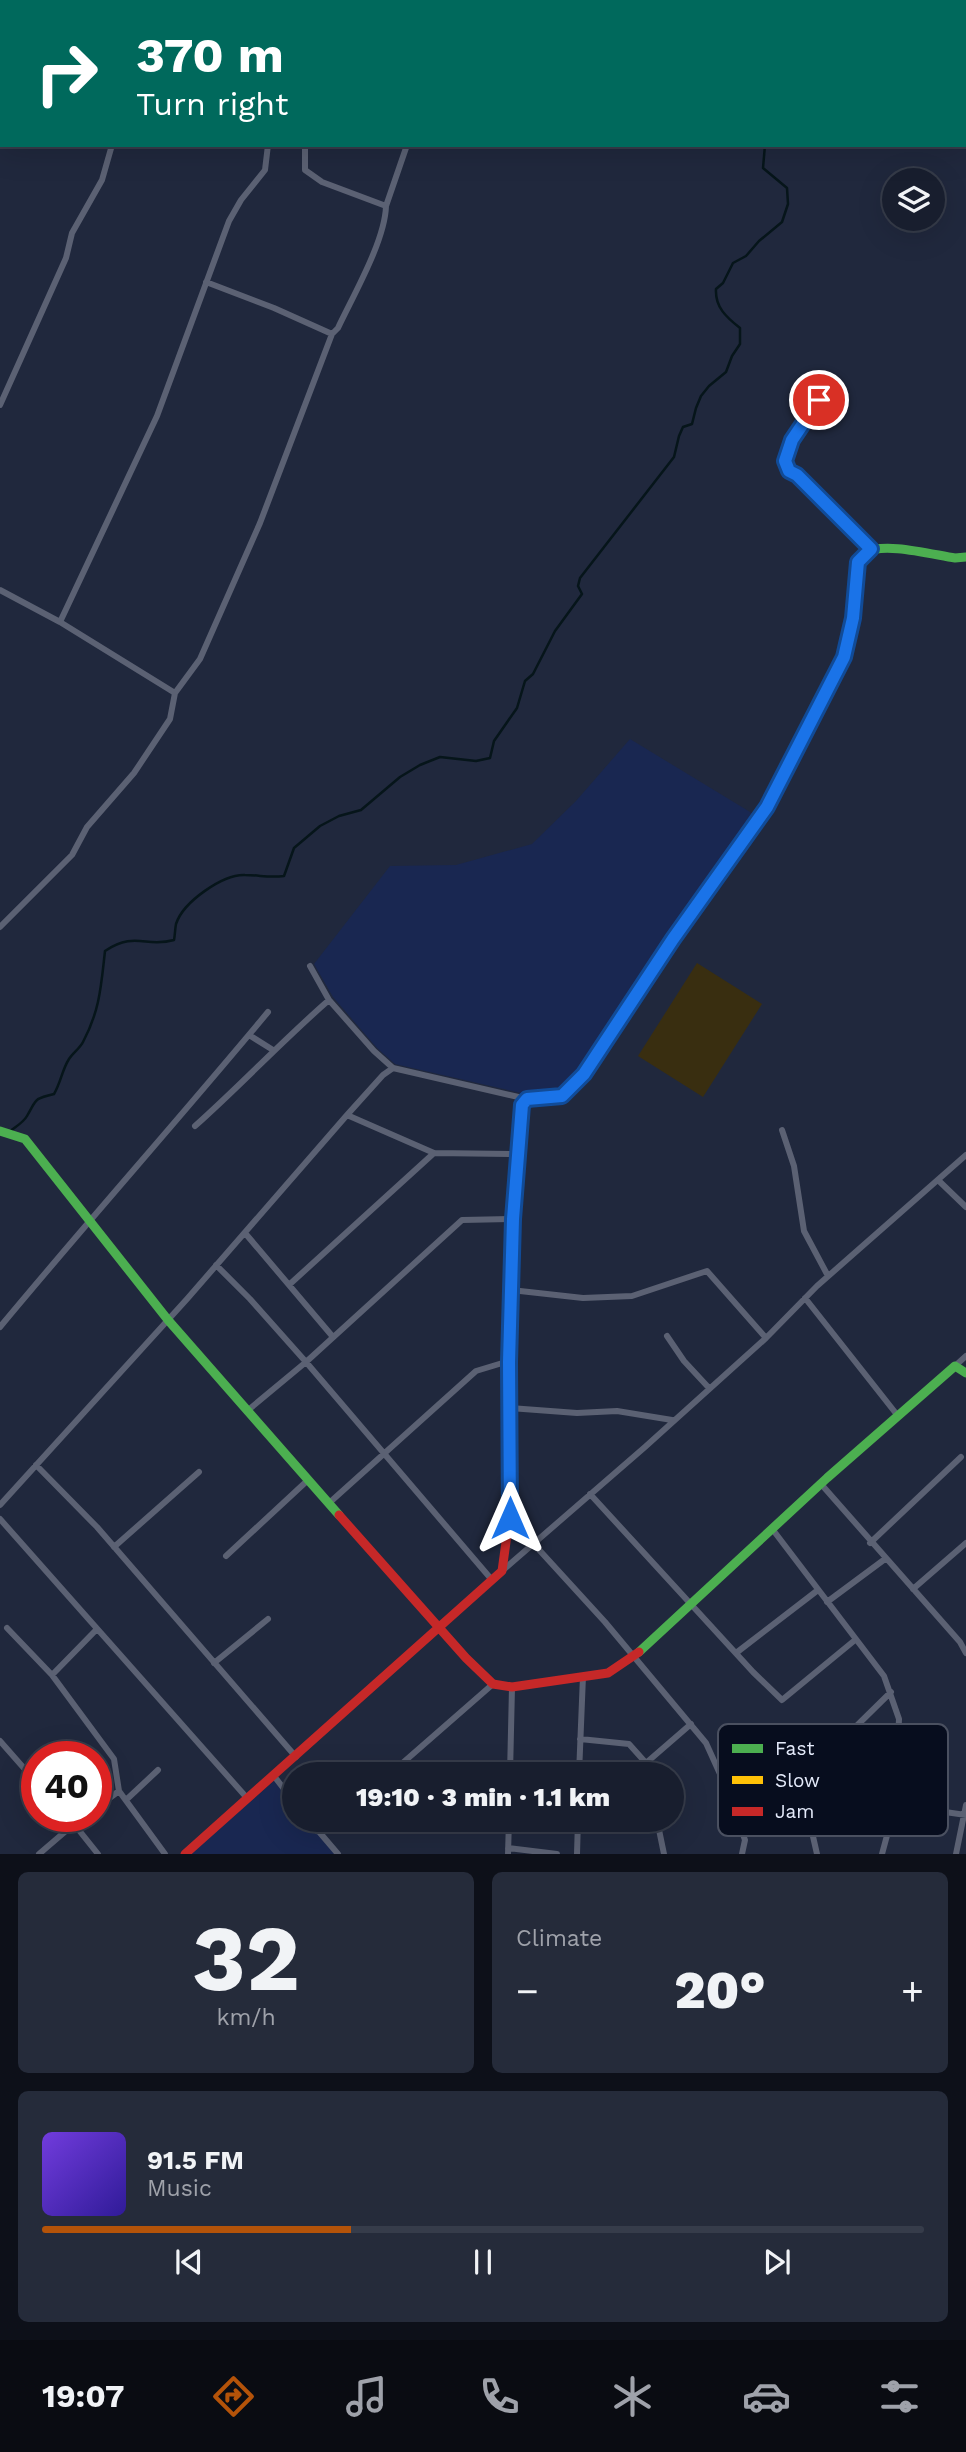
<!DOCTYPE html>
<html lang="en">
<head>
<meta charset="utf-8">
<style>
  :root { --surface:#181e2e; --page:#252b3a; --text:#f1f3f6; --muted:#9fa2aa; --line:#363c4a; --accent:#b45309 }
  body { margin:0; font-family:"Work Sans",sans-serif; background:var(--page); color:var(--text); height:100vh; display:flex; flex-direction:column; font-size:26px; white-space:nowrap }
  * { box-sizing:border-box; margin:0 }
  p { font-size:23px; color:var(--muted) }
  .icon { flex:none; width:38px; height:38px; fill:none; stroke:currentColor; stroke-width:2; stroke-linecap:round; stroke-linejoin:round }
  .map { position:relative; height:1854px; overflow:hidden }
  .drawer { display:flex; flex-direction:column; gap:18px; padding:18px; background:#0d1019; flex:1 }
  .drawer>* { flex:none }
  .top-card { position:absolute; left:0px; top:0px; width:966px; height:147px; box-shadow:0 7px 28px #0002,0 0 0 2px var(--line); background:#00695c; color:#fff; overflow:hidden }
  .tools { position:absolute; left:882px; top:168px; display:grid; gap:14px }
  .tools a { display:grid; place-items:center; width:63px; height:63px; border-radius:50%; background:var(--surface); box-shadow:0 7px 28px #0002,0 0 0 2px var(--line); font-size:35px }
  .speed { position:absolute; left:21px; top:1741px; display:flex; gap:14px; font-size:35px; font-weight:700; text-align:center }
  .speed>* { display:grid; place-content:center; width:91px; height:91px; border-radius:50%; background:var(--surface); box-shadow:0 7px 28px #0002,0 0 0 2px var(--line); line-height:1 }
  .speed .limit { border:10px solid #d22; background:#fff; color:#111 }
  .pin { position:absolute; display:grid; place-items:center; width:60px; height:60px; color:#fff; margin:-30px; border:4px solid #fff; border-radius:50%; box-shadow:0 2px 7px #0007 }
  .me { position:absolute; width:77px; margin:-38px; rotate:0deg; stroke-linejoin:round; filter:drop-shadow(0 0 5px #0008) }
  .turn { display:flex; align-items:center; gap:24px; height:147px; padding:0 21px; font-size:32px }
  .turn .icon { width:91px; height:91px; stroke-width:2.5 }
  .turn b { display:block; font-size:49px; line-height:60px }
  .big { font-size:52px; font-weight:800; line-height:1.1 }
  .drawer .card { flex:1; display:flex; flex-direction:column; justify-content:center; gap:10px; min-width:0; padding:0 24px; border-radius:10px; background:var(--page) }
  .drawer .dial { align-items:center; gap:0 }
  .dial b { font-size:91px; line-height:1 }
  .song { display:flex; align-items:center; gap:21px }
  .cover { width:84px; height:84px; border-radius:10px; background:linear-gradient(135deg,hsl(260 70% 55%),hsl(250 70% 35%)) }
  .played { height:7px; border-radius:4px; background:linear-gradient(90deg,var(--accent) 35%,var(--line) 35%) }
  .keys { display:flex; justify-content:space-around; direction:ltr }
  .heat { display:flex; justify-content:space-between; align-items:center; font-size:38px; direction:ltr }
  .drawer .tiles { flex:1; display:grid; gap:18px; grid-template-columns:1fr 1fr }
  .card:last-child { grid-column:span 2 }
  .trip { position:absolute; left:282px; top:1762px; width:402px; height:70px; border-radius:35px; background:var(--surface); box-shadow:0 7px 28px #0002,0 0 0 2px var(--line); font-weight:800; line-height:70px; text-align:center }
  .tab-bar { display:flex; height:112px; justify-content:space-around; align-items:center; background:#0a0c12; color:var(--muted) }
  .tab-bar .icon { width:49px; height:49px }
  .tab-bar .current { color:var(--accent) }
  .tab-bar b { font-size:32px; color:var(--text) }
  .map>svg:first-child { display:block }
</style>
</head>
<body>
<div class="map">
<svg width="966" height="1854" viewBox="0 0 966 1854">
  <rect width="100%" height="100%" fill="#20283d"/>
  <!-- built -->
  <path fill="#192751" d="M630 739 755 815 669 936 581 1070 560 1091 525 1094 395 1064 377 1048 333 997 314 964 390 866 456 865 532 844 576 801Z
    M274 1781 294 1805V1820H306L335 1854H191Z"/>
  <!-- green -->
  <path fill="#392e10" d="M697 963 762 1004 703 1097 638 1056Z"/>
  <g fill="none" stroke-linecap="round" stroke-linejoin="round">
    <!-- stream -->
    <path stroke="#06151a" stroke-width="2.5" d="M831 2V0
      M9 1132C15 1127 23 1123 27 1116 37 1099 33 1099 54 1094 61 1082 62 1070 69 1059 73 1053 80 1048 83 1042 100 1010 101 986 105 951 135 931 146 948 174 940 175 935 175 929 176 924 183 902 223 874 245 875 260 875 268 878 284 876L294 848 320 826 339 816 361 810 400 777 420 765 440 757 476 761 490 758 494 741 517 708 525 681 533 674 555 631 582 594 578 586 580 578 674 457 679 436 683 427 692 424 696 408 701 396 709 386 726 372 732 356 740 344V328C726 317 715 307 716 289L723 283 733 263 746 256 759 241 782 222 788 204 787 188 763 168 765 145"/>
    <!-- street -->
    <path stroke="#5b6173" stroke-width="6" d="M257 0V2
      M152 2V0
      M335 2V0
      M459 2 460 0
      M305 145V170L322 182 386 206
      M206 282 274 308 332 334
      M832 380 792 440 785 462 789 471 821 498 871 549
      M0 405 66 258 72 233 102 180 112 145
      M0 590 60 622 175 693
      M60 622 157 416 229 221 241 200 265 170 268 145
      M0 927 72 855 87 827 134 773 170 719 175 693 200 659 260 523 332 334 338 328C353 296 385 241 386 206L407 145
      M310 966 329 1000 374 1051 393 1068 527 1099
      M249 1035 273 1050
      M347 1115 434 1153 517 1154
      M195 1126C241 1085 283 1040 329 1000
      M782 1130 794 1166 804 1231 828 1276
      M938 1180 966 1207
      M245 1233 333 1337
      M216 1265 250 1299 306 1362 492 1580
      M290 1284 434 1153
      M511 1290 583 1298 632 1296 707 1271 766 1338
      M805 1298 898 1416
      M0 1327C88 1221 180 1118 268 1012
      M667 1336 684 1361 709 1388
      M955 1366 966 1356
      M510 1408 577 1413 617 1411 672 1420
      M247 1411 306 1362 462 1220 513 1219
      M36 1465 97 1527 296 1757
      M821 1484 960 1642 966 1653
      M590 1494 753 1672 782 1700 855 1640
      M328 1504 476 1371 509 1361
      M0 1505 187 1299 347 1115 383 1075 393 1068
      M510 1518 605 1622 706 1743 725 1785 745 1840 742 1854
      M0 1519 247 1798
      M773 1530 884 1676 899 1719 895 1806 882 1854
      M870 1543 961 1457
      M114 1547 199 1472
      M226 1556 308 1480
      M502 1571 645 1447 766 1338 817 1286 966 1155
      M913 1589 966 1543
      M827 1602 885 1559
      M7 1628 52 1675
      M96 1630 52 1675 114 1759 119 1791 165 1854
      M736 1653 818 1590
      M214 1663 268 1619
      M580 1739 629 1744 646 1763 648 1774
      M0 1741 37 1783
      M646 1763 691 1724
      M798 1771C851 1799 907 1807 966 1815
      M798 1771 817 1854
      M390 1774 493 1684
      M510 1774 512 1687
      M579 1774 583 1676
      M274 1776 294 1802
      M725 1785 798 1771 829 1753 891 1692
      M126 1800 158 1770
      M96 1808 119 1791
      M84 1816 74 1824 98 1854
      M309 1820 338 1854
      M657 1820 664 1854
      M317 1831 331 1820
      M508 1848 557 1854
      M39 1854 74 1824 68 1816
      M508 1854 509 1820
      M577 1854 578 1820
      M956 1854 966 1805"/>
    <!-- fast -->
    <path stroke="#4caf50" stroke-width="9" d="M776 790C803 738 842 677 853 620 856 603 852 562 866 553 882 541 934 555 955 558L966 557
      M0 1131 25 1139 168 1320 339 1515
      M510 1513C509 1382 510 1251 521 1121
      M639 1652 827 1478 955 1366 966 1373"/>
    <!-- slow -->
    <path stroke="#ffc107" stroke-width="9" d="M521 1121 522 1105 527 1099 562 1096 584 1074 673 939 767 807 776 790"/>
    <!-- jam -->
    <path stroke="#c62828" stroke-width="9" d="M339 1515 466 1658 493 1684 512 1687 608 1673 639 1652
      M185 1854 502 1571 510 1513"/>
  </g>
  <g fill="none" stroke-linecap="round" stroke-linejoin="round">
    <defs>
      <path id="route" d="M510 1518 509 1362 513 1219 522 1105 527 1099 562 1096 584 1074 673 939 767 807 844 657 853 618 858 562 871 549 797 475 789 471 785 461 792 440 819 400"/>
    </defs>
    <!-- route casing -->
    <use href="#route" stroke="#114b97" stroke-width="18"/>
    <!-- route -->
    <use href="#route" stroke="#1a73e8" stroke-width="12"/>
  </g>
  <!-- legend -->
  <rect x="718" y="1724" width="230" height="112" rx="10" fill="#070d1e" stroke="#4a5060" stroke-width="2"/>
  <rect x="732" y="1744" width="31" height="9" fill="#4caf50"/>
  <rect x="732" y="1776" width="31" height="8" fill="#ffc107"/>
  <rect x="732" y="1807" width="31" height="9" fill="#c62828"/>
  <g font-size="19" fill="#e5ebfb">
    <text x="775" y="1755">Fast</text>
    <text x="775" y="1787">Slow</text>
    <text x="775" y="1818">Jam</text>
  </g>
</svg>
<div class="tools">
<a><svg class="icon" aria-label="layers" viewBox="0 0 24 24"><path d="M12 4l9 5-9 5-9-5zM3 14l9 5 9-5"/></svg></a>
</div>
<div class="speed"><div class="limit">40</div></div>
<div class="pin" style="left:819px;top:400px;background:#d93025"><svg class="icon" aria-label="arrive" viewBox="0 0 24 24"><path d="M6 21V4h12l-3 4 3 4H6"/></svg></div>
<svg class="me" style="left:510px;top:1518px" viewBox="-20 -20 40 40"><path d="M0-17L14 15 0 8-14 15z" fill="#1a73e8" stroke="#fff" stroke-width="4"/></svg>
<div class="trip">19:10 · 3 min · 1.1 km</div>
<div class="top-card">
<div class="turn"><svg class="icon" aria-label="right" viewBox="0 0 24 24"><path d="M7 20v-9h11M14 6l5 5-5 5"/></svg><div><b>370 m</b>Turn right</div></div>
</div>
</div>
<section class="drawer">
<div class="tiles">
<div class="card dial"><b>32</b><p>km/h</p></div>
<div class="card"><p>Climate</p>
<div class="heat"><a>−</a><b class="big">20°</b><a>+</a></div>
</div>
<div class="card">
<div class="song"><i class="cover"></i><div><b>91.5 FM</b><p>Music</p></div></div>
<div class="played"></div>
<div class="keys"><svg class="icon" aria-label="previous" viewBox="0 0 24 24"><path d="M18 5L8 12l10 7zM5 5v14"/></svg><svg class="icon" aria-label="pause" viewBox="0 0 24 24"><path d="M8 5v14M16 5v14"/></svg><svg class="icon" aria-label="next" viewBox="0 0 24 24"><path d="M6 5l10 7-10 7zM19 5v14"/></svg></div>
</div>
</div>
</section>
<nav class="tab-bar">
<b>19:07</b>
<svg class="icon current" aria-label="directions" viewBox="0 0 24 24"><path d="M12 3l9 9-9 9-9-9zM9 14v-3h6M13 9l2 2-2 2"/></svg>
<svg class="icon" aria-label="music" viewBox="0 0 24 24"><path d="M9 18V5l10-2v13"/><circle cx="6" cy="18" r="3"/><circle cx="16" cy="16" r="3"/></svg>
<svg class="icon" aria-label="phone" viewBox="0 0 24 24"><path d="M5 4h4l2 5-3 2q2 4 5 5l2-3 5 2v4C11 20 4 13 5 4z"/></svg>
<svg class="icon" aria-label="climate" viewBox="0 0 24 24"><path d="M12 3v18M4 7l16 10M4 17L20 7"/></svg>
<svg class="icon" aria-label="car" viewBox="0 0 24 24"><path d="M5 17H2v-5l4-1 3-4h7l3 4 3 1v5h-3M9 17h6M6 11h13"/><circle cx="7" cy="17" r="2"/><circle cx="17" cy="17" r="2"/></svg>
<svg class="icon" aria-label="filters" viewBox="0 0 24 24"><path d="M4 7h16M4 17h16"/><circle cx="9" cy="7" r="2"/><circle cx="15" cy="17" r="2"/></svg>
</nav>
</body>
</html>
